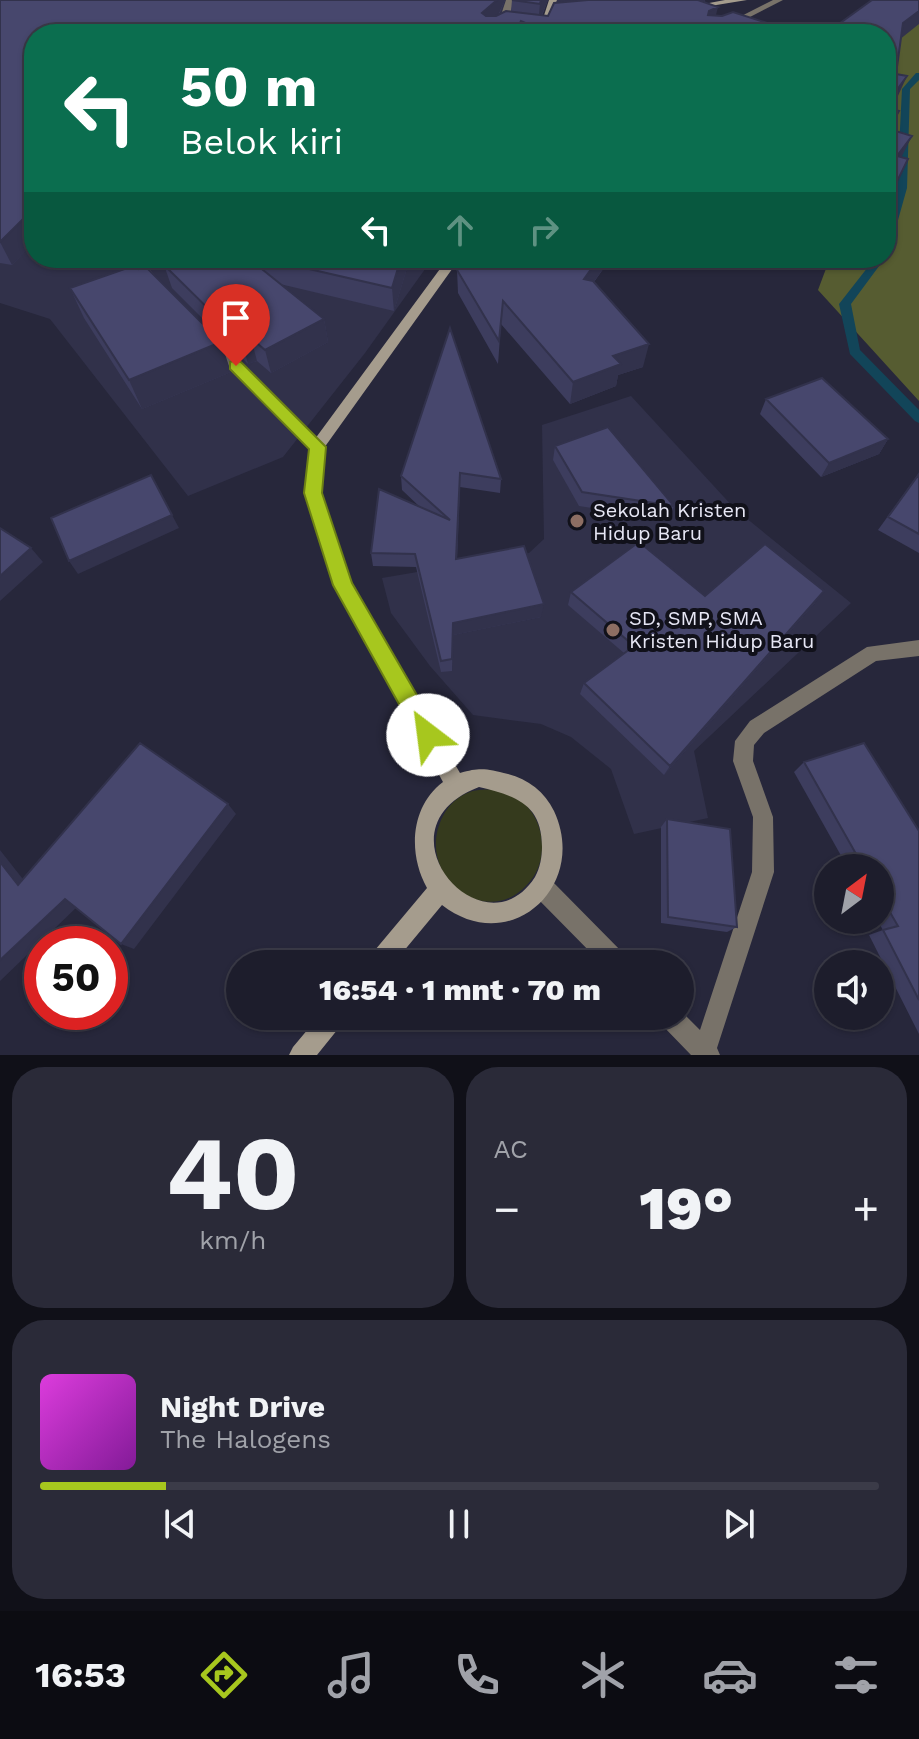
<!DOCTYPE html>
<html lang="id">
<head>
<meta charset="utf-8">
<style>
  :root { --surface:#1d1d2c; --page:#2a2a38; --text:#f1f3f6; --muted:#a0a2a9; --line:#3b3b48; --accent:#a7c71e }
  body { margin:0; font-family:"Work Sans",sans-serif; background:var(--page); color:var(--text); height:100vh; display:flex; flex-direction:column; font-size:30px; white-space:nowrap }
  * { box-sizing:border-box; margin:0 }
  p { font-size:26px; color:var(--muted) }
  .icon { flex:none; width:44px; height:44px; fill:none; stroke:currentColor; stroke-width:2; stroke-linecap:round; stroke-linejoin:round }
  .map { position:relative; height:1055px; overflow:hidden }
  .side { display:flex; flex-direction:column; gap:12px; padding:12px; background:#101018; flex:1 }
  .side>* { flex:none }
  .banner { position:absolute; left:24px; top:24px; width:872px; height:244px; border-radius:32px; box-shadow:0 2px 6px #0004,0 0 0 2px var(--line); background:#0b6e4f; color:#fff; overflow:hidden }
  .needle { width:52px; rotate:32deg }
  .controls { position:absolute; left:814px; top:854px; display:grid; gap:16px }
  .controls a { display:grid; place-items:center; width:80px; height:80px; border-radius:50%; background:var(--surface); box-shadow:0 2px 6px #0004,0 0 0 2px var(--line); font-size:40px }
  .speed { position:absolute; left:24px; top:926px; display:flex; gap:16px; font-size:40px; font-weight:700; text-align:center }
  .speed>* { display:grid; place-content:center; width:104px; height:104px; border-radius:50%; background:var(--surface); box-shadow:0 2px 6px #0004,0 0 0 2px var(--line); line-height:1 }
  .speed .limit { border:12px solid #d22; background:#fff; color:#111 }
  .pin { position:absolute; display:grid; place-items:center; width:68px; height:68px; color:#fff; margin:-82px -34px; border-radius:50% 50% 50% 0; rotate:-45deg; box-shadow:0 0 8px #0007 }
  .pin .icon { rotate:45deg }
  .me { position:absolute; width:88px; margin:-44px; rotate:330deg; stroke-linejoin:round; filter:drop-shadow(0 0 6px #0008) }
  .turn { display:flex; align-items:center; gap:28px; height:168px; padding:0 24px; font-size:36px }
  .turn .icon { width:104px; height:104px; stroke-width:2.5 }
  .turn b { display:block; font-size:56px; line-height:68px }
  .lanes { display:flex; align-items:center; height:76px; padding:0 24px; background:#0003; justify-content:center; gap:40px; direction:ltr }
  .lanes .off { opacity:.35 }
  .big { font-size:60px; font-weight:800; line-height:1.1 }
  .side .widget { flex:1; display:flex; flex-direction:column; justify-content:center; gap:12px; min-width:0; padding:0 28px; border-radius:32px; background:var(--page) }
  .side .dial { align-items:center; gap:0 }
  .dial b { font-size:104px; line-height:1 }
  .song { display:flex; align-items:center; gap:24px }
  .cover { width:96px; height:96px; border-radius:12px; background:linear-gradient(135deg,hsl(300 70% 55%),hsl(290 70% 35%)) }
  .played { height:8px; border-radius:4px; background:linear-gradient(90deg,var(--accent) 15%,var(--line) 15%) }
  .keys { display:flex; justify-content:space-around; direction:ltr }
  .heat { display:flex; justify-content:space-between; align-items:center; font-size:44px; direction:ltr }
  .side .tiles { flex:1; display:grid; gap:12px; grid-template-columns:1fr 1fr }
  .widget:last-child { grid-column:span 2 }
  .trip { position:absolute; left:226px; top:950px; width:468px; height:80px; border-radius:40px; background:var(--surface); box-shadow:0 2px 6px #0004,0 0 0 2px var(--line); font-weight:800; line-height:80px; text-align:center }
  .tabs { display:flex; height:128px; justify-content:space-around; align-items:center; background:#0c0c12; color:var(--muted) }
  .tabs .icon { width:56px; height:56px }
  .tabs .active { color:var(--accent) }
  .tabs b { font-size:36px; color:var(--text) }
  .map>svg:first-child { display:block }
</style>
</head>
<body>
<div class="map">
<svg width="919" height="1055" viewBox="0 0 919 1055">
  <rect width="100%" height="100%" fill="#27273b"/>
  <!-- built -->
  <path fill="#31314a" d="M0 0H533L519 34H34V258H433L365 353 283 457 188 496 50 319 0 303Z
    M631 396 735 509 851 603 694 751 708 818 634 834 611 769 571 737 541 724 473 715 430 666 391 613 382 578 529 553 544 539 542 425Z"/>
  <!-- green -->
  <path fill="#353a1d" d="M494 789C501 792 511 793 517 798 544 815 550 856 531 880 489 935 412 876 443 816 448 806 458 796 470 792 477 789 487 790 494 789Z"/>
  <!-- forest -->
  <path fill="#565c31" d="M919 10V401L818 290 830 258H886V34Z"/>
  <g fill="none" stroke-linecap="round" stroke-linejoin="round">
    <!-- stream -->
    <path fill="#124559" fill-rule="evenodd" d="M916 73H919V80L910 89 907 188 891 245 886 248V227L897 188 902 89Z
      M875 258H885L851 304 860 350 919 410V423L915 421 850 354 839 304Z"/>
    <!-- lane -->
    <path fill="#787269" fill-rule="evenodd" d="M506 0H514C509 18 506 34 485 34L498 24Z"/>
    <!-- street -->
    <path fill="#787269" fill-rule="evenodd" d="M773 0H783L717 34H706Z
      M129 258H141L159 281 157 284H149Z
      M212 337 217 338 322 443 324 447 322 451H312L207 344 205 341Z
      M919 640V656L876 661 764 733 754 745 753 761 773 817 774 872 717 1048 720 1055H691L661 1024 657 1016H680V1010L700 1030 752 872 753 817 733 761 735 741 750 721 867 647Z
      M542 876 550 879 626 956 629 964H602L534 895 531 887 534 879Z"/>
    <!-- secondary -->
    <path fill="#a59c8d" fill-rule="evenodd" d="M549 0H557L546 34H538Z
      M725 0H747L692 9 688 7Z
      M448 258H460L324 448 321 493 351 583 460 773C481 767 487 769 508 774 528 779 545 792 554 811 589 886 510 958 442 905L393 964H367L370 956 427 888C408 854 410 807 443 782L335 585 305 493 312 443ZM479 787C516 796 542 804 542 847 542 857 540 868 535 877 484 957 371 828 479 787Z
      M319 1016H346L342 1024 317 1055H289L293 1047Z"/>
  </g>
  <!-- wall -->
  <path fill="#3d3d5e" d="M0 0H505L499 15 511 11 512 0H548L542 16H548L557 3V0H705V2L716 16 801 34H34V242L12 265 0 263Z
    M183 258H410L394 311 280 284 324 319 328 342 271 373 257 361 248 364 172 288 164 265Z
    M468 258H611L594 282 643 367 618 375 616 386 570 404 501 324 498 364 458 293 457 270Z
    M70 288 231 372 142 409 84 318Z
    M450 328 501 479 500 493 460 487 457 559 541 617 453 635 452 671 441 672 416 567 373 566 371 553 421 508 402 490 401 476Z
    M766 399 888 439 879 454 821 477 760 414Z
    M555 446 674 506 669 520 579 506 553 460Z
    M919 473V553L878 530Z
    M571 592 705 596 815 603 664 775 580 694 584 683 624 653 568 605Z
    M804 762 919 831V1034L869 935 883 930 877 920H880V868H848L794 772Z
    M667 819 737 927 727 932 661 923V827Z"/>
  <!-- shaded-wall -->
  <path fill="#32324c" d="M497 0H505L495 22 482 34V13Z
    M541 0H548L538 24 540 4Z
    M557 0H705L703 8 556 13Z
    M718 7 713 27 705 31 709 11Z
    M919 11V24L894 44 903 23Z
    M521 21 520 34H515Z
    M907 76 897 98 886 114V105Z
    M912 136 901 158 897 156Z
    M30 212 34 220V242L12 265 0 242Z
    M401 258H410L394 311 392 288Z
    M599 258H611L580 301 584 279Z
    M324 319 328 342 271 373 265 350Z
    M251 338 257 361 248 364 242 342Z
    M221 342 231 372 142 409 129 380Z
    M649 344 643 367 618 375 616 386 570 404 573 382 613 356Z
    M888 439 879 454 821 477 829 463Z
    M172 515 179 528 78 574 69 561Z
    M31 548 43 562 0 601V576Z
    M824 591 815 603 664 775 670 766Z
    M544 604 541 617 453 635 452 671 453 623Z
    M228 804 236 814 134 949 121 944Z
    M0 850 33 892 18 885 0 862Z
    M65 899 79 905 0 981V960Z"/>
  <!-- building -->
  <path fill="#47476d" stroke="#32324c" stroke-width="2" d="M0 0H497L482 13 486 16H496L506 11 548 16 554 3 588 0H698L718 7 709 11 708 15 722 16 733 12 801 34H551L521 21 515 34H34V213L30 212 0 242Z
    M512 0H541L540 4Z
    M872 0H919V11L903 23 896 74 907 76 886 105V34H825Z
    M886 108 899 111 889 129 912 136 897 156 908 159 886 204Z
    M183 258H248L324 319 265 350 251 338 242 342 164 265Z
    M261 258H401L392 288Z
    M468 258H599L584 279 593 281 649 344 613 356 621 364 573 382 503 301 499 341 457 270Z
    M136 265 139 269 145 266 221 342 129 380 70 288Z
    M450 328 501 479 460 473 456 559 524 546 544 604 453 623 452 659 441 661 415 554 371 553 379 489 450 520 401 476Z
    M822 378 888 439 829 463 766 399Z
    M608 427 674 506 582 492 555 446Z
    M919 474V534L888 517Z
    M151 475 172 515 69 561 51 518Z
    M0 528 31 548 0 576Z
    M639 542 705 596 765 544 824 591 670 766 584 683 634 646 571 592Z
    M140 743 228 804 121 944 65 899 0 960V862L18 885Z
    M864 743 919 831V1000L883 930 898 926 880 895V868H864L804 762Z
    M667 819 730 829 737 927 668 917Z"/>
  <!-- route -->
  <path fill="#a7c71e" stroke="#6d8114" stroke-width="2" d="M236 360 241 362 326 447 322 493 352 583 436 728 439 735 436 742 428 746 420 742 333 585 304 493 309 449 230 369V362Z"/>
  <!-- markers -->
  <g fill="#8d6e63" stroke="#11111a" stroke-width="3">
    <circle cx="577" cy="521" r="8"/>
    <circle cx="613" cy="630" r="8"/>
  </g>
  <g text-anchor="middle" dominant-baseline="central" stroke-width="8" stroke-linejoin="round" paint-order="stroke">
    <!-- poi labels -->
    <g font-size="20" fill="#e7e7f5" stroke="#11111a" text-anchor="start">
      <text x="593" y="510">Sekolah Kristen<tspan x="593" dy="23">Hidup Baru</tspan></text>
      <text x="629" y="618">SD, SMP, SMA<tspan x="629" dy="23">Kristen Hidup Baru</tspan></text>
    </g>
  </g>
</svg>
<div class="controls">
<a><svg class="needle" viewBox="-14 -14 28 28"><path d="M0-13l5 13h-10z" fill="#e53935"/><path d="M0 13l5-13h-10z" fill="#a0a2a9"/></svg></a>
<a><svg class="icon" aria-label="sound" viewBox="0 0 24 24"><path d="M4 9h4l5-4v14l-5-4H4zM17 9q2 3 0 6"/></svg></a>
</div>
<div class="speed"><div class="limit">50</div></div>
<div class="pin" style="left:236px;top:366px;background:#d93025"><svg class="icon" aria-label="arrive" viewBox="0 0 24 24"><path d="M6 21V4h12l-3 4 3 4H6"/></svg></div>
<svg class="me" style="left:428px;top:735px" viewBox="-20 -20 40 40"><circle r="19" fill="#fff"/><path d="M0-13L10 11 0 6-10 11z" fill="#a7c71e"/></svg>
<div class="trip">16:54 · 1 mnt · 70 m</div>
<div class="banner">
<div class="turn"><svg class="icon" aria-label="left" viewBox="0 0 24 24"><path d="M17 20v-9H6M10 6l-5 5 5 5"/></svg><div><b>50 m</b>Belok kiri</div></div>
<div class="lanes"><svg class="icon" aria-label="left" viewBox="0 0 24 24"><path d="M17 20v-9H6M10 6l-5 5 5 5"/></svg><svg class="icon off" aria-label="ahead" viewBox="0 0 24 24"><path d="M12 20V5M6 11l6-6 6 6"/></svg><svg class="icon off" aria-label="right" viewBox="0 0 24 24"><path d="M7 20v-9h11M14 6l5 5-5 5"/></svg></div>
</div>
</div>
<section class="side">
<div class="tiles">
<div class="widget dial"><b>40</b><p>km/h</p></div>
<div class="widget"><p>AC</p>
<div class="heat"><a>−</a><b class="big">19°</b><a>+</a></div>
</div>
<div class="widget">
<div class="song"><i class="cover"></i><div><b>Night Drive</b><p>The Halogens</p></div></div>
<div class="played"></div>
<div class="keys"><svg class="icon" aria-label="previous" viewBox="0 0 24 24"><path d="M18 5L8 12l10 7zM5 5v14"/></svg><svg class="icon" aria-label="pause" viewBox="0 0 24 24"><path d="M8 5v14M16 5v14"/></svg><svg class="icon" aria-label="next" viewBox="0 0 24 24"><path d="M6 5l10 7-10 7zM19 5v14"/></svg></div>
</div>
</div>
</section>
<nav class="tabs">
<b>16:53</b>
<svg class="icon active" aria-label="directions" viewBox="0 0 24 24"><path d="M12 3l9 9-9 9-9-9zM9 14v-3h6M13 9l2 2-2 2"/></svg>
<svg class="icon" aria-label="music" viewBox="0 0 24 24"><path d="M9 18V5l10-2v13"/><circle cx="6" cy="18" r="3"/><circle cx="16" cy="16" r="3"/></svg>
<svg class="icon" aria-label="phone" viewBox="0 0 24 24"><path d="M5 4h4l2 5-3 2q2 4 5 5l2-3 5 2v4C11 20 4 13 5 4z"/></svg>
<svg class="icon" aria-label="climate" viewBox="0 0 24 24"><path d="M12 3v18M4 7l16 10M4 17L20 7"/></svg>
<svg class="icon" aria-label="car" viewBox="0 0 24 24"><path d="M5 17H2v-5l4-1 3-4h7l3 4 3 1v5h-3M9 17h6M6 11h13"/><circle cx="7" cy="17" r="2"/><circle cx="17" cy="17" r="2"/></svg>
<svg class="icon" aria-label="filters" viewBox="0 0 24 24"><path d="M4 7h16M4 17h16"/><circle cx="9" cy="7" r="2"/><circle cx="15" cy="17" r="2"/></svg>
</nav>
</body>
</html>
